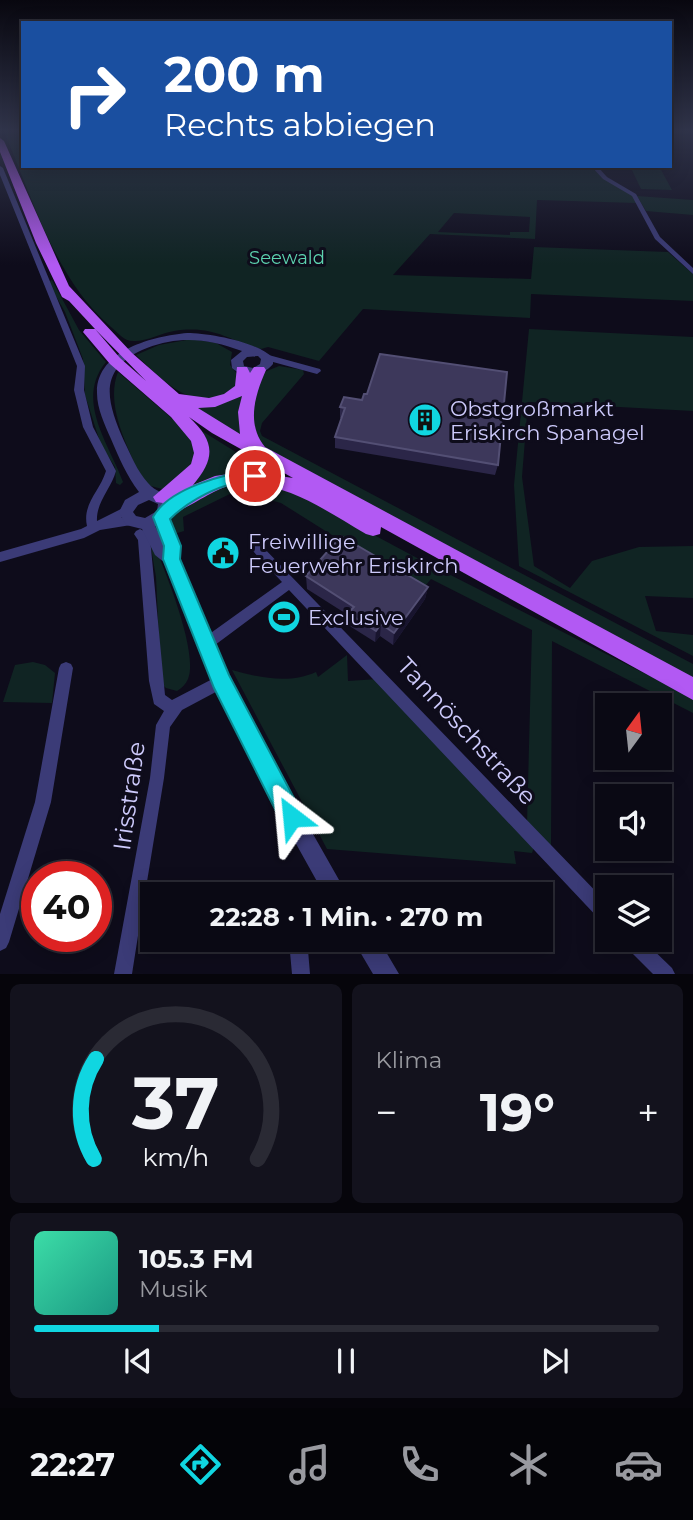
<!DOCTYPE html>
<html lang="de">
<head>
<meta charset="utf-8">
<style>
  :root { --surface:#0a0914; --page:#13121d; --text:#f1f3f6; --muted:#999aa0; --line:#2a2a34; --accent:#10d6e1 }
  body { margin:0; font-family:Montserrat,sans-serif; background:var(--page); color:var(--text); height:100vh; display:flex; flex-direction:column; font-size:26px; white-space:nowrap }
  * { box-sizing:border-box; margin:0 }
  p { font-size:23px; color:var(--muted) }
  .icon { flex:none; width:38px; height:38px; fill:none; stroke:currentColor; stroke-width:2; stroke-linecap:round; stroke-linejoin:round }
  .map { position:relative; height:974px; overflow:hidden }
  .details { display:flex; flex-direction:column; gap:10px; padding:10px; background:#06050b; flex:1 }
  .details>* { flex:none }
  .guide { position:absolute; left:21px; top:21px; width:651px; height:147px; border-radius:0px; box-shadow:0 4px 18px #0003,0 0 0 2px var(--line); background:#1a4fa0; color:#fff; overflow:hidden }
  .needle { width:46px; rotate:15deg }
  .tools { position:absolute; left:595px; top:693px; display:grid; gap:14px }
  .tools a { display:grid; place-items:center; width:77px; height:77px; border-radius:0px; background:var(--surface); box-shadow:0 4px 18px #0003,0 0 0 2px var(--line); font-size:35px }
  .speed { position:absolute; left:21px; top:861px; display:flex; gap:14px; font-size:35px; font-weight:700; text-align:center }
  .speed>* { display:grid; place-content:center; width:91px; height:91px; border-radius:50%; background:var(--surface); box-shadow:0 4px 18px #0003,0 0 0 2px var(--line); line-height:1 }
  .speed .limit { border:10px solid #d22; background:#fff; color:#111 }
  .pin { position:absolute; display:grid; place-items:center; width:60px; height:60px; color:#fff; margin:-30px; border:4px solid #fff; border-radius:50%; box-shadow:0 2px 7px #0007 }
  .me { position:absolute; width:77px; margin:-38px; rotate:331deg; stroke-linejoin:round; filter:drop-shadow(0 0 5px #0008) }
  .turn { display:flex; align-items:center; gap:24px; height:147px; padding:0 28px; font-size:32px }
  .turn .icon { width:91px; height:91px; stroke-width:2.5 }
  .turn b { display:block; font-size:49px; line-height:60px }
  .big { font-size:52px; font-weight:700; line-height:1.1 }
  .details .tile { flex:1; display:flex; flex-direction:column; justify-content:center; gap:10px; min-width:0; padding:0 24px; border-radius:10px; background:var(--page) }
  .details .dial { align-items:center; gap:0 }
  .dial svg { height:182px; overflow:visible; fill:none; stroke:var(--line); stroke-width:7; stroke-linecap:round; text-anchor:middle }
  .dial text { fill:var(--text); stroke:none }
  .song { display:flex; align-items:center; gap:21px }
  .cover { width:84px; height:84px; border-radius:10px; background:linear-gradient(135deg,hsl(160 70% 55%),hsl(170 70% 35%)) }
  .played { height:7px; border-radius:4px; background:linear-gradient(90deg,var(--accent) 20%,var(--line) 20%) }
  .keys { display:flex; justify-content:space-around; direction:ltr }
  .heat { display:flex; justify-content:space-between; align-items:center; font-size:38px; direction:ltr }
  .details .tiles { flex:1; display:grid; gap:10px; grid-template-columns:1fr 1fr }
  .tile:last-child { grid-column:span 2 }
  .trip { position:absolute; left:140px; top:882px; width:413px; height:70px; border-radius:0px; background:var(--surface); box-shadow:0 4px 18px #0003,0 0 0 2px var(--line); font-weight:700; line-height:70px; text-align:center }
  .menu { display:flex; height:112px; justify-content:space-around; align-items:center; background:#040408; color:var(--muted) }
  .menu .icon { width:49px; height:49px }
  .menu .active { color:var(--accent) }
  .menu b { font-size:32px; color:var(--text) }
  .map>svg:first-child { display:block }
</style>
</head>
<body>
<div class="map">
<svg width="693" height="974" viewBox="0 0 693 974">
  <rect width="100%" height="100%" fill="#0e0c1b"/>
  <!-- green -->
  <path fill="#102423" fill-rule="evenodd" d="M3 129H23V166H485L593 169 633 196 637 203 537 200 535 239 430 234 393 275 531 279 534 247 668 252 693 274V301L531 294 530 318 363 309 319 361 268 347 261 349C227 340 214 325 174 331 162 333 145 342 133 341 124 341 118 333 111 327 54 278 32 196 3 129ZM454 213 530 217 529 232H510V235L438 232Z
    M630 166H659L672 190 641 189Z
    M637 196 693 200V215L646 211Z
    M52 280 79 330 106 362C75 400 108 442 123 482L120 485 116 483 115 467 101 445 85 395 83 359 65 312 48 282Z
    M529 329 693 337V411L528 402 522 477 534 566 570 588 592 561 639 547 693 546V598L645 596 656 631 693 635V656L519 566 514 485Z
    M192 339 216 343 232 352 230 365 238 375 236 388C198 418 164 382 136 355L159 345Z
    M279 366 303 370 304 374 262 423 260 431 262 436 693 664V678L261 447 250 414 262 373Z
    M118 372 197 440 199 459 166 490 147 485 140 476C127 445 105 405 118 372Z
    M246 387 243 439 188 405 200 406Z
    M202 431 273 475 187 489C201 469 217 454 202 431Z
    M221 484H279L417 558 693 698V713L552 641 551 847 527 824 532 630 431 579 421 591 281 503 236 491 183 517 184 531 174 534 168 520 177 506Z
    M153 541C164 569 199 652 188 679 186 684 182 688 177 691L166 688 161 683 156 577 150 542Z
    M347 655 348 681 378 679 534 847 532 853 514 851 516 864 327 849 232 670C260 678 290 684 316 672L318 677Z
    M33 662 45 665 55 673 52 703 3 702 15 665Z"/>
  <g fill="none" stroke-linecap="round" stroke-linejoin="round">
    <!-- minor -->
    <path fill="#3b3b77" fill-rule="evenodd" d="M0 166 3 168 85 366 84 390 93 427 116 471C111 489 96 502 97 521L127 506 131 507 132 510 131 513 121 518 131 517 135 518 137 521 135 524 131 525 100 530 84 538 0 562V552L81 529 87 526C82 504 100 491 106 471L83 427 74 390 77 366 0 175Z
      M591 166H597L607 177 636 194 660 237 693 268V274L655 239 632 196 603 179Z
      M265 354 320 369 321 371 317 374 262 359 261 357Z
      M140 529 144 531 150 538 165 695 172 700 222 674 227 676 229 681 227 686 182 710 170 727 164 778 143 906 152 908V924L140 923 132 974H114L150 778 156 725 164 711 154 704 149 681 138 540 134 534 136 531Z
      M256 542 260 544 607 903V923L601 921 289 590 211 648 206 650 201 648 200 644 201 640 282 582 252 550 250 547 252 544Z
      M66 662 71 664 73 668 51 802 9 942 6 948 0 951V914L35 802 59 668 61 664Z
      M284 940H303L308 950 310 974H292L290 952Z
      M622 940H643L672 968 675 974H653L625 946Z"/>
    <!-- tertiary -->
    <path fill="#3b3b77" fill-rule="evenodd" d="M187 333C209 333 258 342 273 358V364C262 377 245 379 232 368L231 360 242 351C210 339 180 335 147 348 97 368 106 400 124 441 131 455 137 471 148 483 155 492 167 493 173 502L169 517 181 546 179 559 228 675 275 767 347 894H324L261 781 216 687 165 563 155 555 142 529 126 525 119 512 125 500 139 492C127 476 119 458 111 439 105 425 97 409 97 393 96 350 154 336 187 333ZM258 356 261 359 260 364 253 368 244 366 243 361 247 357ZM149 500 158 504 157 511 145 518 136 516 133 512 138 505ZM158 525 165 546 155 526Z
      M353 940H379L399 974H373Z"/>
    <!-- primary -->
    <path fill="#b259f3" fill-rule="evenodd" d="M0 138 4 141 69 286 132 353 179 394 209 398 224 394 235 386 237 367H247L250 373 254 367H264L266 370C255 395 246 424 265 447L693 677V700L381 527 380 534 373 536 366 534C326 511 282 478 232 485 211 489 173 520 160 516L157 511 163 503 156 502 153 497 191 464 194 453 191 441 171 417 110 364 83 332 85 329H95L69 301 62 297 36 243 0 152ZM95 329 146 381 120 358ZM242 396 238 412 240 434 198 408 215 407ZM189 417 212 433 293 478 248 471 215 476 193 485C216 458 215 441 189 417Z"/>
  </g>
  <!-- wall -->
  <path fill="#2b2648" d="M344 397 498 465 495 475 335 448V437L341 418H340V407Z
    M306 576 428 587 425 599 393 645 380 636 375 642 348 625V615L307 589Z"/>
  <!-- shaded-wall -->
  <path fill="#18142e" d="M428 587 425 599 393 645 394 633Z
    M381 624 380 636 375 642 376 631Z"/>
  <!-- building -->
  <path fill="#3d385b" stroke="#534f74" stroke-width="2" d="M380 354 507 372 498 465 335 437 345 408 340 407 344 397 362 400 364 394H367Z
    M341 536 428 587 394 633 381 624 376 631 348 613 354 607 306 576Z"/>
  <!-- sky -->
  <linearGradient id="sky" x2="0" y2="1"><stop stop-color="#08070f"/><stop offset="0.49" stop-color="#30344a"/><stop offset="1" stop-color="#30344a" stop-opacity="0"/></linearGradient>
  <rect width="693" height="265" fill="url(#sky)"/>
  <!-- route -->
  <path fill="#10d6e1" stroke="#0a8b92" stroke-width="2" d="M255 470 261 472 263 476 261 480C250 483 238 482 228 485 208 491 185 504 170 519L181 546 180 559 229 675 304 817 300 825 292 828 283 825 214 688 163 559 164 546 153 517C169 488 224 474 255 470Z"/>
  <!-- icons -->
  <defs>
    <symbol id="building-disc" viewBox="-11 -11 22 22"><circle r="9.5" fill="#10d6e1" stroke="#0e0c1b"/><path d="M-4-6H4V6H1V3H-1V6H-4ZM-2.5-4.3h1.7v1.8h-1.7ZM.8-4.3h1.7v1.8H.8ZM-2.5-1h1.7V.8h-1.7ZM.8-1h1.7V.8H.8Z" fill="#111"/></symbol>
    <symbol id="civic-disc" viewBox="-11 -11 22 22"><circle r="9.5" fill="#10d6e1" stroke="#0e0c1b"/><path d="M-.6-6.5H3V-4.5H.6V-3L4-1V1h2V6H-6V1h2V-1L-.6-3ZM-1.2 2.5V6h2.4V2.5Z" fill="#111"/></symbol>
    <symbol id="stadium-disc" viewBox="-11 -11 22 22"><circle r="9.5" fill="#10d6e1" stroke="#0e0c1b"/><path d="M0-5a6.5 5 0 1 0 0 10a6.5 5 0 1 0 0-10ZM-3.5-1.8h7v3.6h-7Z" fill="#111"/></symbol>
  </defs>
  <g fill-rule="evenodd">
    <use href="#building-disc" x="406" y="401" width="38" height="38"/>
    <use href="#civic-disc" x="204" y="534" width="38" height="38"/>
    <use href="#stadium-disc" x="265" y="598" width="38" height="38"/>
  </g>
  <g text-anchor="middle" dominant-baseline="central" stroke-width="6" stroke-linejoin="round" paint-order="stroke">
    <!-- far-park labels -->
    <g font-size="18" fill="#5dd4b0" stroke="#0e0c1b">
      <text x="287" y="258">Seewald</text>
    </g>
    <!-- poi labels -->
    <g font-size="21" fill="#cdcafb" stroke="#0e0c1b" text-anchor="start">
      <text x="450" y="408">Obstgroßmarkt<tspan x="450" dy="24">Eriskirch Spanagel</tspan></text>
      <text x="248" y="541">Freiwillige<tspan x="248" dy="24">Feuerwehr Eriskirch</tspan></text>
      <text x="308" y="617">Exclusive</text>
    </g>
    <!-- near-street labels -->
    <g font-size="24" fill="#cdcafb" stroke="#0e0c1b">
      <text transform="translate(467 731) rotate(47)">Tannöschstraße</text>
      <text transform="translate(129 796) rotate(-82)">Irisstraße</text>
    </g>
  </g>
</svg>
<div class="tools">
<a><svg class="needle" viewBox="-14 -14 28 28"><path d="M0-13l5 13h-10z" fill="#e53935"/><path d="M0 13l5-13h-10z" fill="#999aa0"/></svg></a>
<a><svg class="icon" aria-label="sound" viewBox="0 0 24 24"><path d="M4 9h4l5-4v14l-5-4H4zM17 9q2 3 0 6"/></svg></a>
<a><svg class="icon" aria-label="layers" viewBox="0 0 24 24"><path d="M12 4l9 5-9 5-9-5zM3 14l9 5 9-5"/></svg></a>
</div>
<div class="speed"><div class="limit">40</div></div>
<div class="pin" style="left:255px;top:476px;background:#d93025"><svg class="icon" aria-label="arrive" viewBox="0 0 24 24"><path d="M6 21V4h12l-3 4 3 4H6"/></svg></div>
<svg class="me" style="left:292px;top:817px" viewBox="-20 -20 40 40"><path d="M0-17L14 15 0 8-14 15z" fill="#10d6e1" stroke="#fff" stroke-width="4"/></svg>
<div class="trip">22:28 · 1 Min. · 270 m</div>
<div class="guide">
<div class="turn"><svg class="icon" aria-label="right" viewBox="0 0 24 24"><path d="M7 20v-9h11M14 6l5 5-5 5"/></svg><div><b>200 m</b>Rechts abbiegen</div></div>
</div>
</div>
<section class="details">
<div class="tiles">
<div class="tile dial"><svg viewBox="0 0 100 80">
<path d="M14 69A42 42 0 1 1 86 69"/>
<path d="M14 69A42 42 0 0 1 15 25" stroke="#10d6e1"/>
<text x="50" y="56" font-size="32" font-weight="700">37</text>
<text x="50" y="72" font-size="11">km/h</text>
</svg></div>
<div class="tile"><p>Klima</p>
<div class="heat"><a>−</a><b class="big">19°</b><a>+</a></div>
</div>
<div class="tile">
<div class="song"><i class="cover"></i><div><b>105.3 FM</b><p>Musik</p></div></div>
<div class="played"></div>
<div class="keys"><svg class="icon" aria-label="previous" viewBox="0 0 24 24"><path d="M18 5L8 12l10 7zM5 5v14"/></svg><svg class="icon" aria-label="pause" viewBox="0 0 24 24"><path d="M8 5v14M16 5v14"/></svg><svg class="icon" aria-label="next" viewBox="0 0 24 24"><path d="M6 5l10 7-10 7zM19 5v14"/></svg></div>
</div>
</div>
</section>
<nav class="menu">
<b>22:27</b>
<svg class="icon active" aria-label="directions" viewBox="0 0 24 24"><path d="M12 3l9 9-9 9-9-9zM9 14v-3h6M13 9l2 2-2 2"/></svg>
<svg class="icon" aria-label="music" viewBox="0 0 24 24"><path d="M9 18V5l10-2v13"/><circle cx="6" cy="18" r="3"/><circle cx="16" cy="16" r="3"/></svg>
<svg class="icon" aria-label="phone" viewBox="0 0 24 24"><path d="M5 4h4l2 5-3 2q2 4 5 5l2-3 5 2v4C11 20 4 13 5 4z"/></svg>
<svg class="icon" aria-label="climate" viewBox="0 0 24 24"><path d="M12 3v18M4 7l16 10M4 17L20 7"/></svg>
<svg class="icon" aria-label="car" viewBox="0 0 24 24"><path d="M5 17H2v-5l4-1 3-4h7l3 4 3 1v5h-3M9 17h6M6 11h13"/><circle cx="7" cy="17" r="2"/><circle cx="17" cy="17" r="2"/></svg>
</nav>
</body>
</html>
